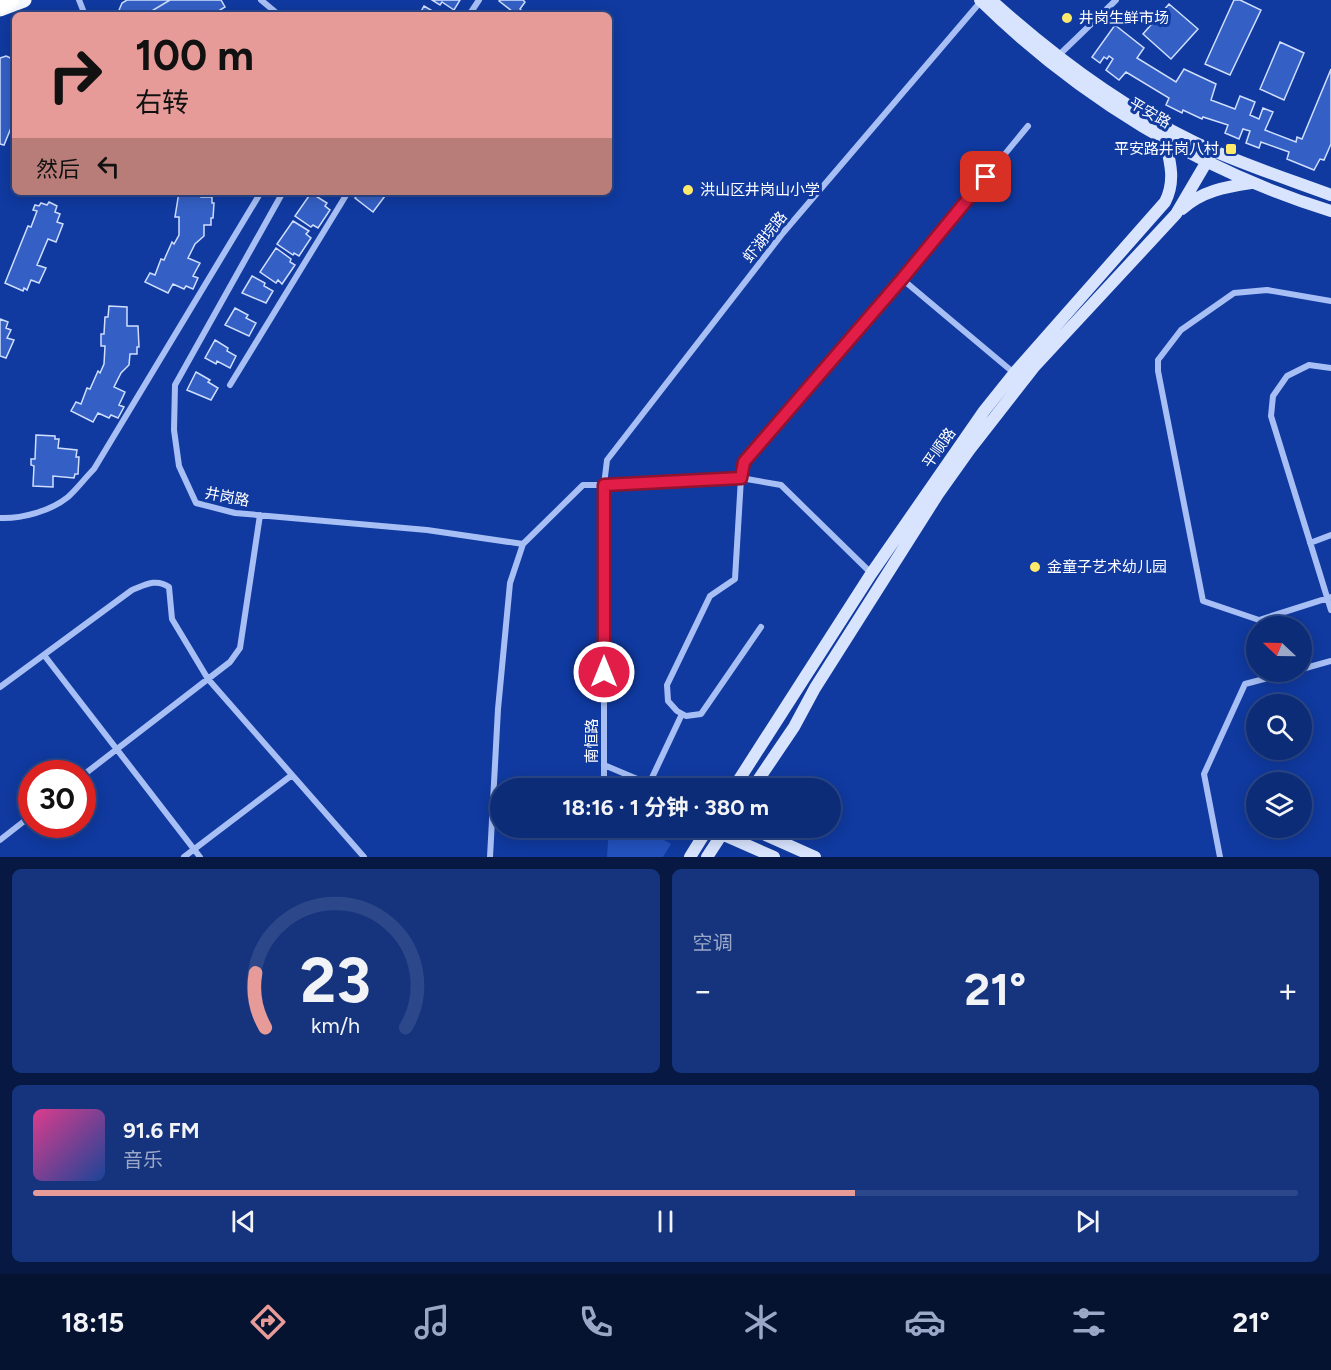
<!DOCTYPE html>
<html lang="zh">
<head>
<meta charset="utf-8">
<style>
  :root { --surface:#0c2c78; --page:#15347d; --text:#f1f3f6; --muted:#9aa7c6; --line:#2c488a; --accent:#e69b98 }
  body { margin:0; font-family:Figtree,"Noto Sans SC",sans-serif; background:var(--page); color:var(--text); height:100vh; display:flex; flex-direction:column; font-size:22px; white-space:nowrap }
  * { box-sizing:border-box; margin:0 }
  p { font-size:20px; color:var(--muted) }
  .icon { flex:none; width:33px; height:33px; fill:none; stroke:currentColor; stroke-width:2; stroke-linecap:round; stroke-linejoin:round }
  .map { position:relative; height:857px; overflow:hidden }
  .side { display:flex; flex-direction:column; gap:12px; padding:12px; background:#071842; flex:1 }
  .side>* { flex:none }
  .banner { position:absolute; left:12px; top:12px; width:600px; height:183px; border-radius:9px; box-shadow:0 3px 15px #0003,0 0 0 2px var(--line); background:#e69b98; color:#111; overflow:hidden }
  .needle { width:39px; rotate:292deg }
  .controls { position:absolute; left:1246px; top:616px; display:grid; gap:12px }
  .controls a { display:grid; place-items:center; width:66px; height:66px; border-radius:50%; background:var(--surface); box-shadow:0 3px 15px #0003,0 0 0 2px var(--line); font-size:30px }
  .speed { position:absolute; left:18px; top:760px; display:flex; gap:12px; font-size:30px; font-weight:700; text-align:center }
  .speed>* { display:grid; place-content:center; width:78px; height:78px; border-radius:50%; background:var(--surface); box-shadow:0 3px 15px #0003,0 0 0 2px var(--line); line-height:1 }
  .speed .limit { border:9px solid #d22; background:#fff; color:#111 }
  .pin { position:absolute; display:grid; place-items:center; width:51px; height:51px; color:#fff; margin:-26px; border-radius:12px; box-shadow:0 3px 9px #0006 }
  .me { position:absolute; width:66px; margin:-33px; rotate:0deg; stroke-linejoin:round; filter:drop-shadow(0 0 4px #0008) }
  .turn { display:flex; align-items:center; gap:21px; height:126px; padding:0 24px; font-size:27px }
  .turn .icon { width:78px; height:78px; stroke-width:2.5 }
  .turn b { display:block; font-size:42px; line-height:51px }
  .then { display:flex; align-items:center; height:57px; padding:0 24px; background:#0003; gap:12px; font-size:22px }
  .big { font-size:45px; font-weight:700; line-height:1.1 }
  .side .widget { flex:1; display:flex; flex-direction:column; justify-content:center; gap:9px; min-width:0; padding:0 21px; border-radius:9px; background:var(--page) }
  .side .dial { align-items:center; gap:0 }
  .dial svg { height:156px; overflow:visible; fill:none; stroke:var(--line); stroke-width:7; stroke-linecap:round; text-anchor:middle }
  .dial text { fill:var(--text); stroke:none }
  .song { display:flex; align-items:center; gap:18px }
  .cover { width:72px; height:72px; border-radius:9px; background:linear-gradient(135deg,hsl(330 70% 55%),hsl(220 70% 35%)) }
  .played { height:6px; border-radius:3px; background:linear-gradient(90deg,var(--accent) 65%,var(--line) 65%) }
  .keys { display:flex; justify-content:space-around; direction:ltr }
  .heat { display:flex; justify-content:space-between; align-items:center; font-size:33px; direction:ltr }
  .side .tiles { flex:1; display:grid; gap:12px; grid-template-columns:1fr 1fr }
  .widget:last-child { grid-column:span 2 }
  .trip { position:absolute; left:490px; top:778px; width:351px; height:60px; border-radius:30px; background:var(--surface); box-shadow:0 3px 15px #0003,0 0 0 2px var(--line); font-weight:700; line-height:60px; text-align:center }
  .tab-bar { display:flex; height:96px; justify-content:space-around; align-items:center; background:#051230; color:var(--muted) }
  .tab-bar .icon { width:42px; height:42px }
  .tab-bar .on { color:var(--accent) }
  .tab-bar b { font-size:27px; color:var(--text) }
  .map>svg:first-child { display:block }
</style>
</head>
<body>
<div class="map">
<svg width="1331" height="857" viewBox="0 0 1331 857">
  <rect width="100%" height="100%" fill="#103aa0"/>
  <!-- green -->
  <path fill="#2352be" d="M609 828H642L671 844 663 857H607Z"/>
  <!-- building -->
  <path fill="#3460c5" stroke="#d0defe" stroke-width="1.5" d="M127 0H170L145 15H117L122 3Z
    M170 0H221L225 7 212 15H145Z
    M432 0H460L454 10 442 2 440 5Z
    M500 0H523L525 2 520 9 523 12 521 15H517L499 1Z
    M1234 0H1240L1261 10 1230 75 1205 64Z
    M1169 4 1198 29 1171 59 1143 34Z
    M424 6 436 13 435 15H419Z
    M1115 25 1144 48 1137 58 1176 82 1184 69 1216 84 1211 100 1235 109 1240 96 1255 102 1250 115 1259 119 1263 108 1273 112 1265 130 1296 142 1297 137 1302 139 1331 69V144L1324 160 1320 159 1314 170 1287 159 1289 152 1261 142 1259 148 1246 143 1250 131 1243 129 1239 139 1225 133 1228 125 1203 117 1202 119 1183 110 1182 113 1166 105 1169 98 1126 72 1119 80 1106 70 1113 59 1109 56 1107 59 1104 57 1100 63 1092 57Z
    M1280 42 1304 53 1284 100 1260 89Z
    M6 56 15 60V118L4 145 0 144V58Z
    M179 192H201V197H212V203H214L213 218H211V225H204V236L195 244 188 258 200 263 193 276 198 278 193 289 186 286 184 289 173 284 168 293 145 282 150 273 155 275 161 259 164 260 172 242 174 244 179 235V217H175Z
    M359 192H388L373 212 355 198Z
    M311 193 327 203 325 206 330 210 318 228 313 225 311 227 295 216Z
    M49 202 57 206 55 212 60 214 57 222 63 224 56 242 48 239 37 265 46 268 39 283 31 280 27 290 24 288 23 291 5 283 28 226 31 227 37 211 33 210 35 205 39 206 41 203 47 205Z
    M293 221 309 231 306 234 311 238 299 256 294 253 293 255 277 244Z
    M276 248 291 259 290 262 295 265 282 284 278 280 276 283 260 272Z
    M252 276 265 283 264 286 273 291 266 303 242 293Z
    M109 306 127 307V326H138L139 347H137V354H130L129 365 121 373 114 387 125 392 119 405 124 407 118 418 111 415 109 418 98 413 93 422 71 411 76 402 81 404 87 388 90 389 98 371 100 373 104 364 105 346H101V334H104L105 317H108Z
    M235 308 248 315 246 318 256 323 249 336 225 325Z
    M0 319 8 322 6 328 11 330 7 338 14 340 6 358 0 356Z
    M215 340 228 348 227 351 236 356 230 368 217 361 216 364 205 358Z
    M196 372 210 380 208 382 218 388 211 400 187 390Z
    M36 435 55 436V439H59L58 448 77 450 76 457H79L78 474H75L74 478 53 476V487L33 486 34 466 31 465V459H35Z"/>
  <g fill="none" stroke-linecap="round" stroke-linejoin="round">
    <!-- street -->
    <path stroke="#a7bff5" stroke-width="6" d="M79 0 85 15
      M261 0 279 15
      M469 15 479 0
      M1058 56 1116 0
      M283 192 175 385 174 430 179 466 196 503 235 513 427 530 523 544
      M902 279 1014 373
      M1331 301 1267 290 1234 293 1181 330 1158 360V371L1203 601 1259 620 1331 597
      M1331 368 1309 365 1287 376 1273 396 1271 416 1331 610
      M230 385 348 192
      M0 518C21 519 51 511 68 497 77 489 85 478 94 469L261 192
      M1310 543 1331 535
      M761 627 701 714 686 716 677 711 668 701 667 685 710 596 735 579 741 478 744 462 902 279 1028 126
      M44 655 200 857
      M1302 669 1331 661
      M0 687 132 590C145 585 156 578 169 587L172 619 208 679 364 857
      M604 765 661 789
      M82 776 230 662 240 648 260 515
      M649 784 682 714
      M623 789 604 780V485L741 478 781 485 871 573
      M0 840 32 815
      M184 857 292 775
      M490 857 498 709 510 583 523 544 583 485H604L607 460 783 233 982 0
      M1220 857 1204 774 1245 684 1290 672"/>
    <!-- secondary -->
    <path stroke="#d8e3fe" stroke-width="12" d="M980 0C1079 97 1198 170 1331 211
      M991 0C1052 55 1120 106 1194 142 1238 163 1285 178 1331 195
      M1182 209C1202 191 1225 187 1251 183
      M733 789 871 574 984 411 1016 371 1165 202C1176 181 1170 161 1165 140
      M752 789 794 727 815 688 938 494 970 449 1034 367 1176 214 1213 151
      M708 828 774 857
      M750 828 815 857
      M690 857 708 828
      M707 857 726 828"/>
    <!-- primary -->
    <path stroke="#f6f8ff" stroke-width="15" d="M0 9 24 0"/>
    <!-- highway -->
    <path stroke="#fff" stroke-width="18" d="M0 5 10 0"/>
  </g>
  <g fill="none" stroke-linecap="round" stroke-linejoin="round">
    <defs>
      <path id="route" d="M604 672V485L741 478 744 462 902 279 986 177"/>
    </defs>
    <!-- route casing -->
    <use href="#route" stroke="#92132f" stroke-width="15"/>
    <!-- route -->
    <use href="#route" stroke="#e11d48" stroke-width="10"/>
  </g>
  <!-- markers -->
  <g fill="#ffea6c" stroke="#103aa0" stroke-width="2">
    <circle cx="1067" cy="18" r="6"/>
    <rect x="1225" y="143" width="12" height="12" rx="3"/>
    <circle cx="688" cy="190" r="6"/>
    <circle cx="1035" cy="567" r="6"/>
  </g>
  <g text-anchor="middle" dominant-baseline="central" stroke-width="6" stroke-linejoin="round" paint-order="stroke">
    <!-- poi labels -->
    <g font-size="15" fill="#fff" stroke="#103aa0" text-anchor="start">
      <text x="1079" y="18">井岗生鲜市场</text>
      <text x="1219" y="149" text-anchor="end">平安路井岗八村</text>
      <text x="700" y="190">洪山区井岗山小学</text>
      <text x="1047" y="567">金童子艺术幼儿园</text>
    </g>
    <!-- street labels -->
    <g font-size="15" fill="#fff" stroke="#103aa0">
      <text transform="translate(1150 113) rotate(30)">平安路</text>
      <text transform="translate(765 237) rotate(-51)">虾湖垸路</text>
      <text transform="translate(939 448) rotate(-55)">平顺路</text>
      <text transform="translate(227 497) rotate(11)">井岗路</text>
      <text transform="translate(592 741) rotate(-90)">南恒路</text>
    </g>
  </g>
</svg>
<div class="controls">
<a><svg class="needle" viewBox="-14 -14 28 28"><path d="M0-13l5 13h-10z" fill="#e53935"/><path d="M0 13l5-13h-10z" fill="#9aa7c6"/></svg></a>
<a><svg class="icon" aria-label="search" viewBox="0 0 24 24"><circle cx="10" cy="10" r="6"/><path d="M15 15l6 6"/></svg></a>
<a><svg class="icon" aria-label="layers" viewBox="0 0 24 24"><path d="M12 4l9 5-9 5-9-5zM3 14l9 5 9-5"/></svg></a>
</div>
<div class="speed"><div class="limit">30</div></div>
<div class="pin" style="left:986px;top:177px;background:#d93025"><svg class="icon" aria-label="arrive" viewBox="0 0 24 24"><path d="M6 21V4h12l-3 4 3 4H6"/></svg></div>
<svg class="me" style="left:604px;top:672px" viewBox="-20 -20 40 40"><circle r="17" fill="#e11d48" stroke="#fff" stroke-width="3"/><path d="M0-11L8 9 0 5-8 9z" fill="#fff"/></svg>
<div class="trip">18:16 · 1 分钟 · 380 m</div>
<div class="banner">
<div class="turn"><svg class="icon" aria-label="right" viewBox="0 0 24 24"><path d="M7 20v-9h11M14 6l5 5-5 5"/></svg><div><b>100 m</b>右转</div></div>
<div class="then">然后<svg class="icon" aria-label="left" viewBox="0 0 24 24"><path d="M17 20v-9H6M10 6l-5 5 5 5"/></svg></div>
</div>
</div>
<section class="side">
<div class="tiles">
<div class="widget dial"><svg viewBox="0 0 100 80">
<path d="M14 69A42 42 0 1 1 86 69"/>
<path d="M14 69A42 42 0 0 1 9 41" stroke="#e69b98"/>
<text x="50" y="56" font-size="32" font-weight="700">23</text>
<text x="50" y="72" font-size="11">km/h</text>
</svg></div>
<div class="widget"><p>空调</p>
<div class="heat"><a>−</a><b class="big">21°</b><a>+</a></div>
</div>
<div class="widget">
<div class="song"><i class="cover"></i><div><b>91.6 FM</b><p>音乐</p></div></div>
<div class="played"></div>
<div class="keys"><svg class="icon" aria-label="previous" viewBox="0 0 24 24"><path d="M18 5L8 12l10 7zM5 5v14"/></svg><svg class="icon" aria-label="pause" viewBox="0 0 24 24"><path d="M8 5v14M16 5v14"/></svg><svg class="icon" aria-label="next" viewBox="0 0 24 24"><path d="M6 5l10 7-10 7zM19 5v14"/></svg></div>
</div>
</div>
</section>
<nav class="tab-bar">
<b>18:15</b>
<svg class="icon on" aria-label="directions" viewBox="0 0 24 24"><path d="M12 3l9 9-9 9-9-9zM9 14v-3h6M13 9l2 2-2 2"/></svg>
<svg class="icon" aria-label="music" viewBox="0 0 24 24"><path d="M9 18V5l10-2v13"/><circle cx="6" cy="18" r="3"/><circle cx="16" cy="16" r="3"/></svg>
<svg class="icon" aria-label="phone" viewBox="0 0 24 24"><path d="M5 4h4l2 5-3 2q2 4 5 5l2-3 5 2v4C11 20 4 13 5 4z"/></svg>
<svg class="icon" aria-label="climate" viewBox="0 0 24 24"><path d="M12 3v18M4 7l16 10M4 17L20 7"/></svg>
<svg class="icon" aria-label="car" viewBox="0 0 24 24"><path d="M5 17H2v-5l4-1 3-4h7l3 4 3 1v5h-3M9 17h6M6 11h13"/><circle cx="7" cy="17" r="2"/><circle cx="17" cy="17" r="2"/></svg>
<svg class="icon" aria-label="filters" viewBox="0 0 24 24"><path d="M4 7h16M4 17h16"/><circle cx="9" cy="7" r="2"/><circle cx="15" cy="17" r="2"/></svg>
<b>21°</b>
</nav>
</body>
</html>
